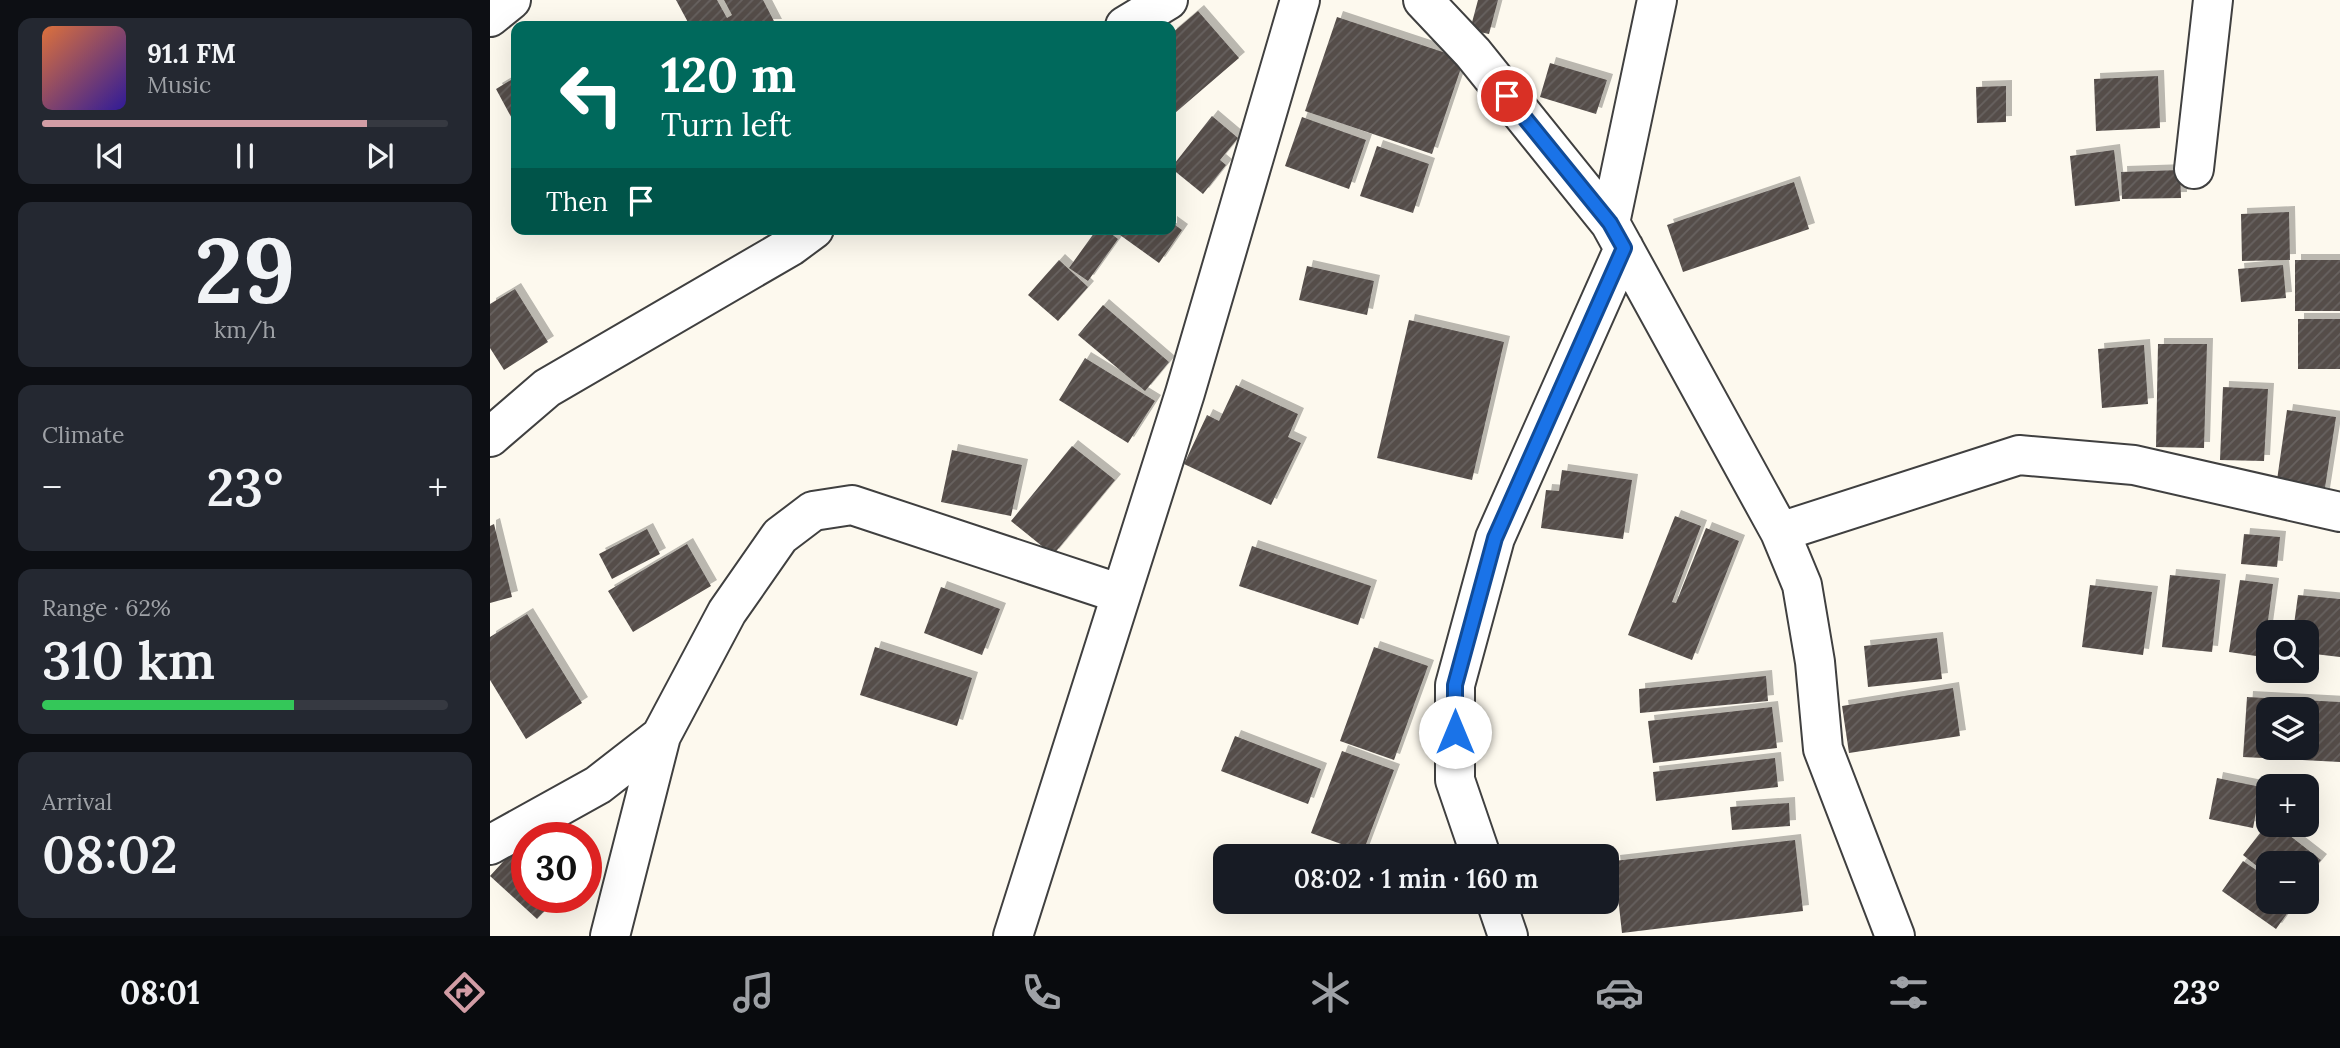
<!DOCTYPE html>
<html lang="en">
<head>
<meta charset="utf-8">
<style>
  :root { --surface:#171b24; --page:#242831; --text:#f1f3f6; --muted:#9ea1a6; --line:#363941; --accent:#d29da5 }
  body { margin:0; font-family:Lora,serif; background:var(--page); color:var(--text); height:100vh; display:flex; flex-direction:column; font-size:26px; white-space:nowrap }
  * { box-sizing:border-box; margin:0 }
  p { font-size:23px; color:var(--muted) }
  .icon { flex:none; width:38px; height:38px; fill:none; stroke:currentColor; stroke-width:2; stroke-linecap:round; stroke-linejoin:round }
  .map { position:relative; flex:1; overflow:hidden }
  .panel { display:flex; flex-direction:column; gap:18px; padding:18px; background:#0d0f14; width:490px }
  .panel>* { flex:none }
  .hud { position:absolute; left:21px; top:21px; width:665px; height:214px; border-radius:14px; box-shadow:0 7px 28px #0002; background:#00695c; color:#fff; overflow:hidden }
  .buttons { position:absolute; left:1766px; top:620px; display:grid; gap:14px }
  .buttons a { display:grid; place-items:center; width:63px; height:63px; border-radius:14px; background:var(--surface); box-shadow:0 7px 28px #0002; font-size:35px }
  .speed { position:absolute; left:21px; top:822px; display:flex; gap:14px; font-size:35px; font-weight:700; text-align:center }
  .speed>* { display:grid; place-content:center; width:91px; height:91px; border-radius:50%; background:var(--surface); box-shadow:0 7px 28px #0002; line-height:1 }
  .speed .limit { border:10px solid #d22; background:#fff; color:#111 }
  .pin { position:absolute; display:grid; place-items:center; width:60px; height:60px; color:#fff; margin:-30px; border:4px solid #fff; border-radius:50%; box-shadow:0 2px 7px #0007 }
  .me { position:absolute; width:77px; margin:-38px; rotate:0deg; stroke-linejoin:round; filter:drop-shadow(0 0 5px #0008) }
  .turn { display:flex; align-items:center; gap:24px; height:147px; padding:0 35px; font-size:32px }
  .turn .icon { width:91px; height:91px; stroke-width:2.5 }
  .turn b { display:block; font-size:49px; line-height:60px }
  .then { display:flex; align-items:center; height:66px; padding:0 35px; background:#0003; gap:14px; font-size:26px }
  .big { font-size:52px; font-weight:600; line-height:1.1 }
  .panel .widget { flex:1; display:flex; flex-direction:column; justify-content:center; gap:10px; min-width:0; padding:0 24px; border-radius:14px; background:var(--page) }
  .panel .dial { align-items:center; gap:0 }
  .dial b { font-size:91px; line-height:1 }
  .song { display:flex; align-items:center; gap:21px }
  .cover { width:84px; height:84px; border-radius:10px; background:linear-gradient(135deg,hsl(20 70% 55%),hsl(250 70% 35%)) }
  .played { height:7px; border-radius:4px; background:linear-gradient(90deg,var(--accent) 80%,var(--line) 80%) }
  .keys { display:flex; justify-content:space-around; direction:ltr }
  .heat { display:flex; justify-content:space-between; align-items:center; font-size:38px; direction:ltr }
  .charge { height:10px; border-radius:5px; background:linear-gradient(90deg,#34c759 62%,var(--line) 0) }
  .trip { position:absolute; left:723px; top:844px; width:406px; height:70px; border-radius:14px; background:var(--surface); box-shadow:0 7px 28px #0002; font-weight:600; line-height:70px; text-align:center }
  .menu { display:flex; height:112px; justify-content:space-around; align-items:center; background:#090b0e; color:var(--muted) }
  .menu .icon { width:49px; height:49px }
  .menu .selected { color:var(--accent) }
  .menu b { font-size:32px; color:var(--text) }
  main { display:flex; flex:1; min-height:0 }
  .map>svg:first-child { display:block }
</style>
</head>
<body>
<main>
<section class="panel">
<div class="widget">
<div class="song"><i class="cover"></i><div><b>91.1 FM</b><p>Music</p></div></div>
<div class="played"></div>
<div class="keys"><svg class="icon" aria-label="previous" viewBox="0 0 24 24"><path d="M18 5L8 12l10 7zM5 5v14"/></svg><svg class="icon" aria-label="pause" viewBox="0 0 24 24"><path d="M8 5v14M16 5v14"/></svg><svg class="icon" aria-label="next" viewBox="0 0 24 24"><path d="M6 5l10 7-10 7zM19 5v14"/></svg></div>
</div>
<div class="widget dial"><b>29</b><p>km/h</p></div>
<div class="widget"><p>Climate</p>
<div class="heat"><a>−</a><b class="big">23°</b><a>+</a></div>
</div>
<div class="widget"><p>Range · 62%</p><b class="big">310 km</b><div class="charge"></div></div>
<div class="widget"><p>Arrival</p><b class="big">08:02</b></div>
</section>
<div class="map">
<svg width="1850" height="936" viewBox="0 0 1850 936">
  <defs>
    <pattern id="building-hatch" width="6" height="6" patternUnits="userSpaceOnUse" patternTransform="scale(1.75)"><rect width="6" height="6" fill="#544d4a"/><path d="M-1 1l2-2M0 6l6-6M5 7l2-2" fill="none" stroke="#686260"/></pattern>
    <filter id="shadow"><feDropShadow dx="6" dy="-6" stdDeviation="0" flood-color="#0004"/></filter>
  </defs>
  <rect width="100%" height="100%" fill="#fdf9ee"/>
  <!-- building -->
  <path fill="url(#building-hatch)" fill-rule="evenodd" filter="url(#shadow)" d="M186 0H227L237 18 242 15 234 0H273L286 25 200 26Z
    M988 0H1008L999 34 980 30Z
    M708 11 749 58 685 113 681 108V34Z
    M847 17 974 59 942 154 815 111Z
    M1060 63 1117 80 1106 114 1050 97Z
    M1668 76 1670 128 1606 131 1604 79Z
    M26 77V126L6 89Z
    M1516 86V122L1487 123 1486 87Z
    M722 116 748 138 730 160 736 165 713 194 681 168Z
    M812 117 876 140 859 189 795 166Z
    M887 146 939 164 923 213 870 196Z
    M1624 150 1630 201 1585 206 1580 156Z
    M1690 170 1691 198 1632 199 1631 172Z
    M1304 182 1319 229 1193 272 1177 225Z
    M1799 212 1800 260 1752 261 1751 214Z
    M681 222 692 230 669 263 630 235 634 229H681Z
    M607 229H615L628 239 598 281 579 268Z
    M569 260 598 287 568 321 538 295Z
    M1805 260H1850V311H1805Z
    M1793 265 1796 298 1751 302 1748 269Z
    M817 266 884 281 877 315 809 300Z
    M25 289 58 342 14 370 0 348V304Z
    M613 305 679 362 655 391 588 335Z
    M1808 319H1850V369H1808Z
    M919 320 1014 342 982 480 887 458Z
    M1668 344H1717L1714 448 1666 447Z
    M1654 345 1658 404 1612 408 1608 349Z
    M595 358 665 401 638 443 569 400Z
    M746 385 808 414 798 437 811 443 781 505 694 464 717 415 729 421Z
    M1733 387 1778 389 1774 461 1730 460Z
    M1797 410 1846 417 1834 494 1786 487Z
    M582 446 625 480 563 555 521 521Z
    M462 450 532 465 521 516 451 502Z
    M1072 470 1142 480 1133 539 1051 528 1056 490 1069 491Z
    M1185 516 1211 526 1182 602 1186 603 1216 528 1249 541 1202 660 1138 635Z
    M4 524 22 597 0 603V526Z
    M157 529 170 554 122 579 109 554Z
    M1754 534 1790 537 1787 567 1751 564Z
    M197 544 221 586 143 632 118 591Z
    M762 546 881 586 868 625 749 586Z
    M1680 575 1730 580 1722 652 1672 647Z
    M1750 580 1783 584 1773 657 1739 652Z
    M1600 585 1662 592 1653 655 1592 647Z
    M451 587 510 609 492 655 434 633Z
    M1808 595 1850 599V657L1816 653V632H1803Z
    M37 614 92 703 36 739 0 680V637Z
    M1447 638 1452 679 1378 687 1374 646Z
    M385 647 482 678 467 726 370 695Z
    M884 647 938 666 904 760 850 741Z
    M1276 676 1278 701 1150 713 1149 689Z
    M1463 688 1470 736 1359 753 1352 706Z
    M1757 697 1850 702V762L1753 757ZM1778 709H1816V747H1778Z
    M1282 707 1287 748 1163 763 1158 721Z
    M745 736 831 769 818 804 731 771Z
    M852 751 904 770 873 852 821 833Z
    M1285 758 1288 787 1166 801 1163 772Z
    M1727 778 1771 787 1763 828 1719 819Z
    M1299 803 1300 826 1242 830 1240 807Z
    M1777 824H1785L1831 860 1816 878V863H1778V875L1753 855Z
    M33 840 37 844V898H62L65 900 47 919 0 876Z
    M1305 840 1313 911 1132 933 1124 861Z
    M1753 861 1778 878V901H1806L1786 929 1732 891Z"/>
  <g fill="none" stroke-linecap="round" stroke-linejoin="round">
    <defs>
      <path id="minor" d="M933 0 983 53 1120 223 1290 532 1312 585 1325 662 1333 749 1405 936
        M0 17 21 0
        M635 26 678 0
        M1704 169 1723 0
        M1120 223 1167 0
        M0 437 57 388 301 246 324 229
        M1290 532 1529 455 1644 465 1850 512
        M0 845 108 785 171 736 237 612 290 536 323 511 362 505 631 594
        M991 856 965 780V685L1005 538 1134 248
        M1006 901 1018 936
        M120 936 171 736
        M523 936 695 393 810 0"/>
    </defs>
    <!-- minor casing -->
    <use href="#minor" stroke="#404040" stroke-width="42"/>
    <!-- minor -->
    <use href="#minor" stroke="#fff" stroke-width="38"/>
  </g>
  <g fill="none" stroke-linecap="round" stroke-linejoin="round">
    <defs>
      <path id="route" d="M965 732V685L1005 538 1134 248 1120 223 1017 96"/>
    </defs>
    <!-- route casing -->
    <use href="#route" stroke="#114b97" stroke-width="18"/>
    <!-- route -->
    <use href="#route" stroke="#1a73e8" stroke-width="12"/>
  </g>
</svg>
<div class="buttons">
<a><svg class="icon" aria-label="search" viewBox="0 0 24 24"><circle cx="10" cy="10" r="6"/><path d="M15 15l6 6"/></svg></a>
<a><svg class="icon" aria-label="layers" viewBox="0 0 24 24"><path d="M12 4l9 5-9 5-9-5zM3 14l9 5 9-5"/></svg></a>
<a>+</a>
<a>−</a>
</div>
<div class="speed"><div class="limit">30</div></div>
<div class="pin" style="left:1017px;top:96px;background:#d93025"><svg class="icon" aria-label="arrive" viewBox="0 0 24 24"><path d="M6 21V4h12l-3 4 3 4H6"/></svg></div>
<svg class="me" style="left:965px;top:732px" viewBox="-20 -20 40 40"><circle r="19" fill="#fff"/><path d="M0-13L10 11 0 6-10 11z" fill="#1a73e8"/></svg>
<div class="trip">08:02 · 1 min · 160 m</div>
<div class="hud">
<div class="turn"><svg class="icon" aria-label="left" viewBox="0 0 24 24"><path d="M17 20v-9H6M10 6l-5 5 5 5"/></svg><div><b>120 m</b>Turn left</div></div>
<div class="then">Then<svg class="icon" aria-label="arrive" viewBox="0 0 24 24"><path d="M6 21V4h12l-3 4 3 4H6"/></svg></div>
</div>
</div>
</main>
<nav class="menu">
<b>08:01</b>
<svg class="icon selected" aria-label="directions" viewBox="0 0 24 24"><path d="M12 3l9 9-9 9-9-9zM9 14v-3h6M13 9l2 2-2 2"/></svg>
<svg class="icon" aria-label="music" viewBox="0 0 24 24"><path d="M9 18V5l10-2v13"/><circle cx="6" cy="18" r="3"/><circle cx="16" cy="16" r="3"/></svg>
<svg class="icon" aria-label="phone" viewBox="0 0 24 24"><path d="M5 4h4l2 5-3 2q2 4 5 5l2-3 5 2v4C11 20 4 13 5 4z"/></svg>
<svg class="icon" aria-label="climate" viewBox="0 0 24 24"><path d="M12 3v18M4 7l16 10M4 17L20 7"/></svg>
<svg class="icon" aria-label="car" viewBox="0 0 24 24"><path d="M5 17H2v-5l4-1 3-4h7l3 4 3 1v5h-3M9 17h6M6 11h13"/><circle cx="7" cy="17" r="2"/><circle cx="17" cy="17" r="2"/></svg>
<svg class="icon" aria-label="filters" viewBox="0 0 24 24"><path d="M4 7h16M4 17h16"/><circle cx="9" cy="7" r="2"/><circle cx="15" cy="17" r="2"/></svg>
<b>23°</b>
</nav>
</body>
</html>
